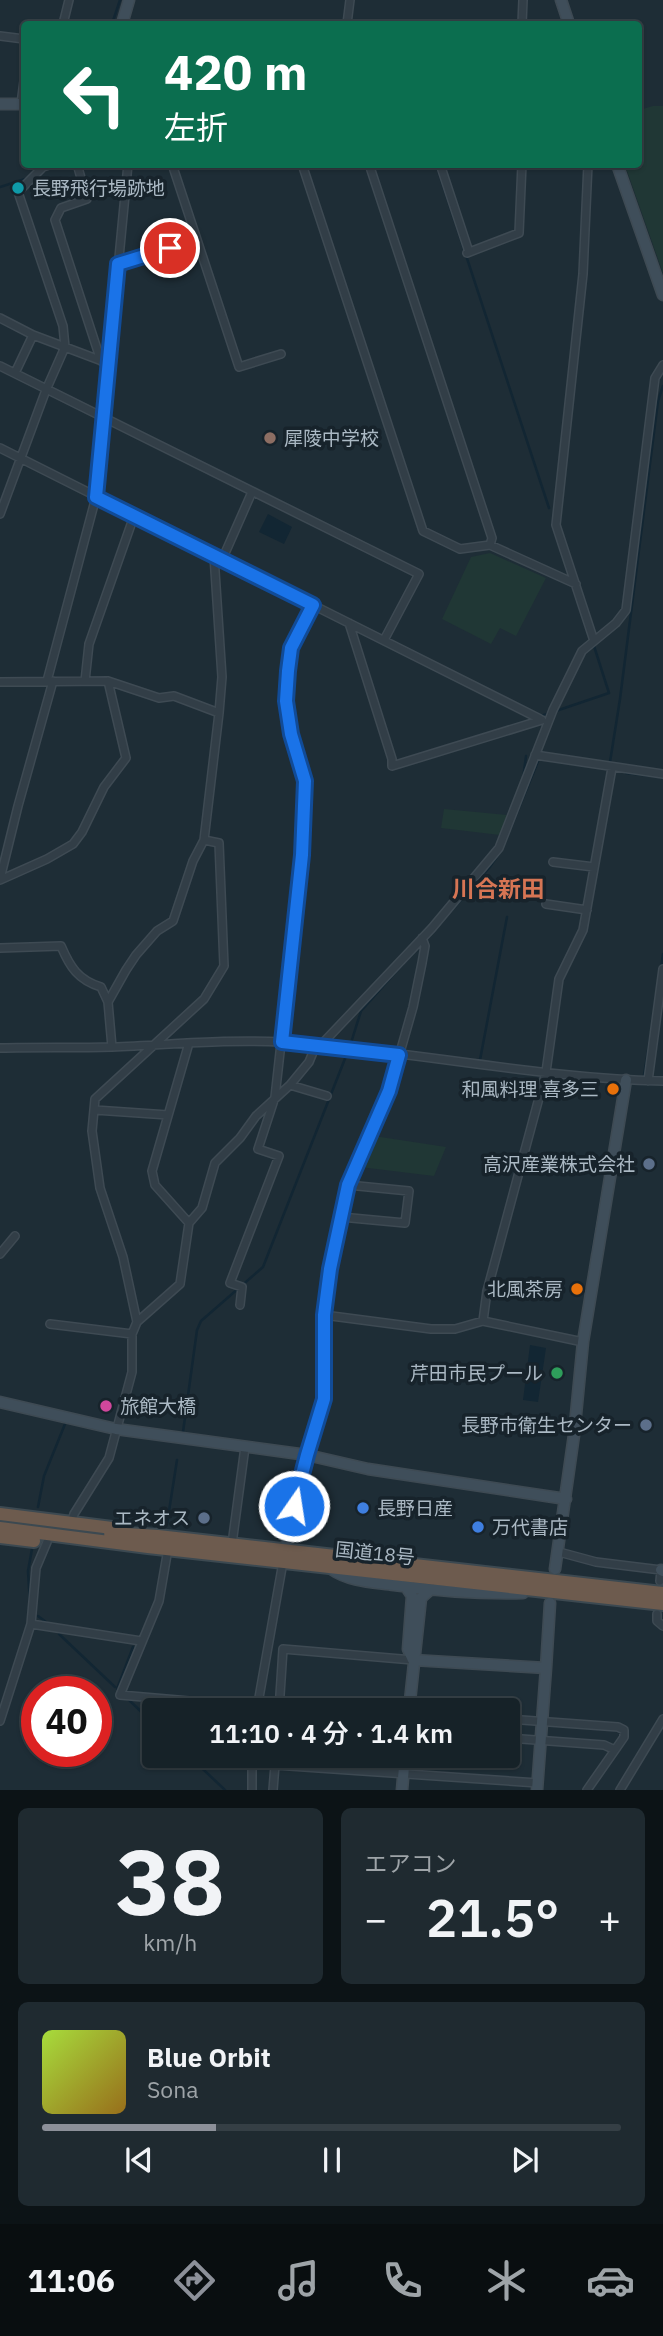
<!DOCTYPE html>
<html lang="ja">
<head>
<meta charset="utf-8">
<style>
  :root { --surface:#162228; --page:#1f2a30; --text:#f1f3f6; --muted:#9ea4a8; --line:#353f45; --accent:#8c9099 }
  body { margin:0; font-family:"IBM Plex Sans","Noto Sans JP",sans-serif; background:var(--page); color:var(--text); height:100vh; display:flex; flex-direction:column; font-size:26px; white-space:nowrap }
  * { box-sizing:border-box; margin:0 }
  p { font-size:23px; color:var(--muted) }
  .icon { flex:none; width:38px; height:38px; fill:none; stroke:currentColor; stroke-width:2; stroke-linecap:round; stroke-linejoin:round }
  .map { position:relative; height:1790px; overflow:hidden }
  .drawer { display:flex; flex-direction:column; gap:18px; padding:18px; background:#0c1316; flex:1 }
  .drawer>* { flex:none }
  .top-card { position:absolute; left:21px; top:21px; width:621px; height:147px; border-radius:7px; box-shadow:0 2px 5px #0004,0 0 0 2px var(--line); background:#0b6e4f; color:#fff; overflow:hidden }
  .speed { position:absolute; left:21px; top:1676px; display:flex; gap:14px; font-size:35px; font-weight:700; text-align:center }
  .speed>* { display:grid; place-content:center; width:91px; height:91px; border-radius:50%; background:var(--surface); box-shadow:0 2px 5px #0004,0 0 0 2px var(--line); line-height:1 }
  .speed .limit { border:10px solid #d22; background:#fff; color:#111 }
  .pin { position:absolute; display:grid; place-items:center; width:60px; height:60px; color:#fff; margin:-30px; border:4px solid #fff; border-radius:50%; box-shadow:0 2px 7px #0007 }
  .me { position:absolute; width:77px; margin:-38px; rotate:13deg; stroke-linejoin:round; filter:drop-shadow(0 0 5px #0008) }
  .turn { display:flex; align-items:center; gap:24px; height:147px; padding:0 28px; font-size:32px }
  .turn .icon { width:91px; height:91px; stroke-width:2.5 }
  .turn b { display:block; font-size:49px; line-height:60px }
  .big { font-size:52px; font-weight:600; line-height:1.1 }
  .drawer .tile { flex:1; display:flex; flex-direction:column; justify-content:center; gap:10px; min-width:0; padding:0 24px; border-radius:10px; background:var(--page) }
  .drawer .dial { align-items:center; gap:0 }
  .dial b { font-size:91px; line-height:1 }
  .song { display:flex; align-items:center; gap:21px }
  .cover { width:84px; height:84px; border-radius:10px; background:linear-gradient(135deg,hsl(80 70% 55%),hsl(40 70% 35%)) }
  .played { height:7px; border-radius:4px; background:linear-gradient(90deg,var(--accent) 30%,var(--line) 30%) }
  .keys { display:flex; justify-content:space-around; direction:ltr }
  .heat { display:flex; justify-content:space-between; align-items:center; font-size:38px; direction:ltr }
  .drawer .tiles { flex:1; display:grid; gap:18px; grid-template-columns:1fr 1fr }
  .tile:last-child { grid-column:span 2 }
  .trip { position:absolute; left:142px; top:1698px; width:378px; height:70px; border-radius:7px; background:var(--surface); box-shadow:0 2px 5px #0004,0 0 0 2px var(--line); font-weight:600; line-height:70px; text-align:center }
  .menu { display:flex; height:112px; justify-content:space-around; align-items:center; background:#090e10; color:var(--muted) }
  .menu .icon { width:49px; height:49px }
  .menu .selected { color:var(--accent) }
  .menu b { font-size:32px; color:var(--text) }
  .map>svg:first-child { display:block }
</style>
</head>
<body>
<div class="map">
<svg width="663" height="1790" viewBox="0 0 663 1790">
  <rect width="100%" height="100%" fill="#1e2d36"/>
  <!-- green -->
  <path fill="#203735" d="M653 106H663V273L625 165 639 164V110Z
    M490 553 546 578 516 636 500 628 491 644 442 619 471 557Z
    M444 809 507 815 500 835 441 828Z
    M374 1136 446 1147 434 1176 360 1167Z"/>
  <!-- water -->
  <path fill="#122633" d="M268 514 292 527 284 544 259 532Z
    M530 1345 546 1348 538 1402 523 1400Z"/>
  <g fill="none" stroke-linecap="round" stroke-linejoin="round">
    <!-- stream -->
    <path stroke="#122633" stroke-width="2.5" d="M112 24 120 0
      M436 164 549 508
      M0 187 25 179
      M541 716 609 693 594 646
      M610 762 620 699 658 401 663 386
      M626 773 661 777
      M523 779 526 756
      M505 842 539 759
      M452 910 489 868 501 851
      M661 968 663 954
      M350 1046 361 1011 402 965
      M477 1060H480L507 917
      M644 1075 651 1033
      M592 1252 607 1166
      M589 1276 590 1268
      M183 1432 197 1330 201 1321 263 1267 348 1051
      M38 1507 44 1476 65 1424
      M167 1524 177 1460
      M30 1604 28 1571 32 1549
      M38 1616 46 1622
      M59 1634 115 1687
      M117 1689 133 1647
      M129 1700 154 1724
      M188 1755 225 1790"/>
    <defs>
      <path id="street" d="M63 24 69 0
        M347 24 350 0
        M522 24 523 0
        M0 36 24 39
        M21 104 24 81
        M77 164 87 199 61 208 55 220 101 361
        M172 164 239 367 281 354
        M302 164 423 531 460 549 490 545 576 584
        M369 164 492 538 490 545
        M440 164 469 252
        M588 164 583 274 556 525 594 641
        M467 253 519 233 522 164
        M118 264 197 240
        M0 318 33 335 102 361
        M0 366 419 574 384 640
        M15 373 33 335
        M0 448 540 719
        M0 514 46 390 65 347 63 326 18 192 43 167 52 164
        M222 560 252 492
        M349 623 392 759V766L542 720
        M47 681 96 497 128 164
        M85 681 89 644 134 516
        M0 682 108 681 159 698 174 696 219 713
        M535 755 663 774
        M553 862 594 867
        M0 879 18 806 53 681
        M0 880 47 859 73 844 82 832 104 787 126 758 108 681
        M546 904 587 910
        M0 948 61 946C70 967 78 980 101 987L108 1002
        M189 1043 152 1171 155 1185 189 1223
        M320 1046 432 928 499 848 553 710 582 651 616 623 626 610 655 378 663 365
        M112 1047 108 1002 126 970 136 955 157 931 173 921 193 861 204 840 219 713 222 677 214 556
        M0 1048C37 1047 75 1048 112 1047 169 1045 225 1039 282 1042 409 1050 535 1078 663 1081
        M648 1081 663 969
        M290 1085 327 1096
        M95 1110 168 1115
        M341 1217 405 1223 409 1191 348 1185
        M0 1254 15 1236
        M240 1305 242 1287 230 1283 279 1156 258 1149 275 1097 302 855 305 781 291 734 286 701 288 671 291 648 312 605
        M324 1315 431 1329H455L483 1321
        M137 1322 123 1257 100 1188 92 1131 95 1099 204 999 224 966 219 843 204 840
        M50 1324 132 1334
        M583 1342 483 1321 487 1291 546 1072 559 979 583 930 612 768
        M307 1455 324 1399V1315L330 1269 348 1185 389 1091 413 1007 422 963 425 946 422 938
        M71 1523 74 1514 109 1458 132 1372V1334L137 1322 180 1284 189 1223 202 1208 215 1163 240 1138 256 1116 290 1085 309 1062 316 1045
        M47 1542 36 1568 31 1624 141 1641
        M232 1544 245 1447
        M168 1549 159 1601 120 1695 258 1707
        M559 1552 596 1562 661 1570 660 1581
        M657 1614V1621L663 1626
        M279 1703 377 1710
        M257 1709 283 1562
        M279 1710 283 1649 413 1660
        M508 1719 618 1727 624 1730V1737L615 1750 604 1745 508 1738
        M0 1721 31 1624
        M276 1755 275 1765 538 1783
        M252 1790V1755
        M273 1790 275 1765
        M587 1790 615 1750
        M620 1790 663 1719"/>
      <path id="secondary" d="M561 0 569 24
        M122 24 129 0
        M0 104H24
        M617 164 663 295
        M0 1402 116 1429 307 1455 368 1469 566 1499
        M284 1557 298 1488 307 1455
        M331 1569C350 1582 372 1582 394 1585 437 1591 479 1594 523 1593
        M555 1569 574 1435 583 1342 626 1080
        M661 1570 663 1571
        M406 1587 412 1596 408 1649 413 1660
        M413 1660 546 1668 550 1603
        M409 1710 421 1598 430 1590
        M402 1790 405 1755
        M537 1790 546 1668"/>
      <path id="highway" d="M0 1514 120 1529
        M0 1528 148 1547 663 1604
        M110 1533 158 1536 663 1593
        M0 1537 34 1541"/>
    </defs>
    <!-- street casing -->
    <use href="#street" stroke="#3e4a53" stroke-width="10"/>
    <!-- secondary casing -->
    <use href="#secondary" stroke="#3e4a53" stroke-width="13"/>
    <!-- highway casing -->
    <use href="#highway" stroke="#3c4951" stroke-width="16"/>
    <!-- street -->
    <use href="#street" stroke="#323e47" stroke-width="7"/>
    <!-- secondary -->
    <use href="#secondary" stroke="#3f4e5a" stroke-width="10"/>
    <!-- highway -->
    <use href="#highway" stroke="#6d5b4e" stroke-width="12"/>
  </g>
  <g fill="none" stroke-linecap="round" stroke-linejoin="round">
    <defs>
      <path id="route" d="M170 248 118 264 96 497 313 605 291 648 288 671 286 701 291 734 305 781 302 855 282 1042 399 1055 389 1091 348 1185 330 1269 324 1315V1399L307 1455 294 1506"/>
    </defs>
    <!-- route casing -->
    <use href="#route" stroke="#114b97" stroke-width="18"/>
    <!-- route -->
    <use href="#route" stroke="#1a73e8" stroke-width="12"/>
  </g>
  <!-- markers -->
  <circle fill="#0f9aa8" stroke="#17232b" stroke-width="2.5" cx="18" cy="188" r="7"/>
  <circle fill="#8d6e63" stroke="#17232b" stroke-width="2.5" cx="270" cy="438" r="7"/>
  <g fill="#e8710a" stroke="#17232b" stroke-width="2.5">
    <circle cx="613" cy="1089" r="7"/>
    <circle cx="577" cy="1289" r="7"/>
  </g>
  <g fill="#5c6f8a" stroke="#17232b" stroke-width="2.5">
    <circle cx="649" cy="1164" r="7"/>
    <circle cx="646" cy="1425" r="7"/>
    <circle cx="204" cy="1518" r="7"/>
  </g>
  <circle fill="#2e9e5b" stroke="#17232b" stroke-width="2.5" cx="557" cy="1373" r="7"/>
  <circle fill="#d1479c" stroke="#17232b" stroke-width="2.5" cx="106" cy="1406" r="7"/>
  <g fill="#3f7fe0" stroke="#17232b" stroke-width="2.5">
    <circle cx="363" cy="1508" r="7"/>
    <circle cx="478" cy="1527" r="7"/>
  </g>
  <g text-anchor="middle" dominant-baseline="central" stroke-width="7" stroke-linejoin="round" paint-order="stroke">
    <!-- poi labels -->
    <g font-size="19" fill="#abb9c4" stroke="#17232b" text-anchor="end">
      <text x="32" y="188" text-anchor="start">長野飛行場跡地</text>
      <text x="284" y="438" text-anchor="start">犀陵中学校</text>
      <text x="599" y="1089">和風料理 喜多三</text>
      <text x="635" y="1164">高沢産業株式会社</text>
      <text x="563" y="1289">北風茶房</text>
      <text x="543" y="1373">芹田市民プール</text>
      <text x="120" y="1406" text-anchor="start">旅館大橋</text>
      <text x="632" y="1425">長野市衛生センター</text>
      <text x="377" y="1508" text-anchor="start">長野日産</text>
      <text x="190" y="1518">エネオス</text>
      <text x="492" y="1527" text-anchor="start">万代書店</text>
    </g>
    <!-- street labels -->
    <g font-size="19" fill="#abb9c4" stroke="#17232b">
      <text transform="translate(375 1553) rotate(6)">国道18号</text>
    </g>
    <!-- quarter labels -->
    <g font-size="23" font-weight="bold" fill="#d67554" stroke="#17232b">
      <text x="498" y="888">川合新田</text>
    </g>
  </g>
</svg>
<div class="speed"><div class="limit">40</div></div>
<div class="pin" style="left:170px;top:248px;background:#d93025"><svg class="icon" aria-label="arrive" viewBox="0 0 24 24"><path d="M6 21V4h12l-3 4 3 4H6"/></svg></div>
<svg class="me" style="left:294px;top:1506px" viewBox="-20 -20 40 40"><circle r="17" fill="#1a73e8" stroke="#fff" stroke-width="3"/><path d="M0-11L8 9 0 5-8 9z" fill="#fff"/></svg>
<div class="trip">11:10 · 4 分 · 1.4 km</div>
<div class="top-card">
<div class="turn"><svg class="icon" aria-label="left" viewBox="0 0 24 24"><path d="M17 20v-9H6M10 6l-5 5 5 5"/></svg><div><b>420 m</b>左折</div></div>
</div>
</div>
<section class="drawer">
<div class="tiles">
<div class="tile dial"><b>38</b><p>km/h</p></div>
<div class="tile"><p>エアコン</p>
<div class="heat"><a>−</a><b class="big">21.5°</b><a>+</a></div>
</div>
<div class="tile">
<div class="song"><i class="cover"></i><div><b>Blue Orbit</b><p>Sona</p></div></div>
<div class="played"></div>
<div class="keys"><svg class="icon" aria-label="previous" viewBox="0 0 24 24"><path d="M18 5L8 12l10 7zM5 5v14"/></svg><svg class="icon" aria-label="pause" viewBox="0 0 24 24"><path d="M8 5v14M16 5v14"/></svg><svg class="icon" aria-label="next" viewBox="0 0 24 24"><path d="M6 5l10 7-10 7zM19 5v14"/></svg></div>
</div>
</div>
</section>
<nav class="menu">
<b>11:06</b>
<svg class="icon selected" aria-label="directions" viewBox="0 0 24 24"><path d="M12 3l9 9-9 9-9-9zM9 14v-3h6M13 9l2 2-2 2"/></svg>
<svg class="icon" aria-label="music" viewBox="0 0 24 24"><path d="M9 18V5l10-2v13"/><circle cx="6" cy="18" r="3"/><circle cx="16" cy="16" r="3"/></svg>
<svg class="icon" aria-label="phone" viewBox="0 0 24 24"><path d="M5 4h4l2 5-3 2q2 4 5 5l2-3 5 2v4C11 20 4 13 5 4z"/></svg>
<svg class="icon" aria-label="climate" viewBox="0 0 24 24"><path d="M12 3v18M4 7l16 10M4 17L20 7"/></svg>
<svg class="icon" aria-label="car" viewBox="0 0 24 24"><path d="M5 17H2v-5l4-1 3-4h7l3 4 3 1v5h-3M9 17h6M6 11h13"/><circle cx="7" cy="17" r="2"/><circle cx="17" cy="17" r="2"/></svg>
</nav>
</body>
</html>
